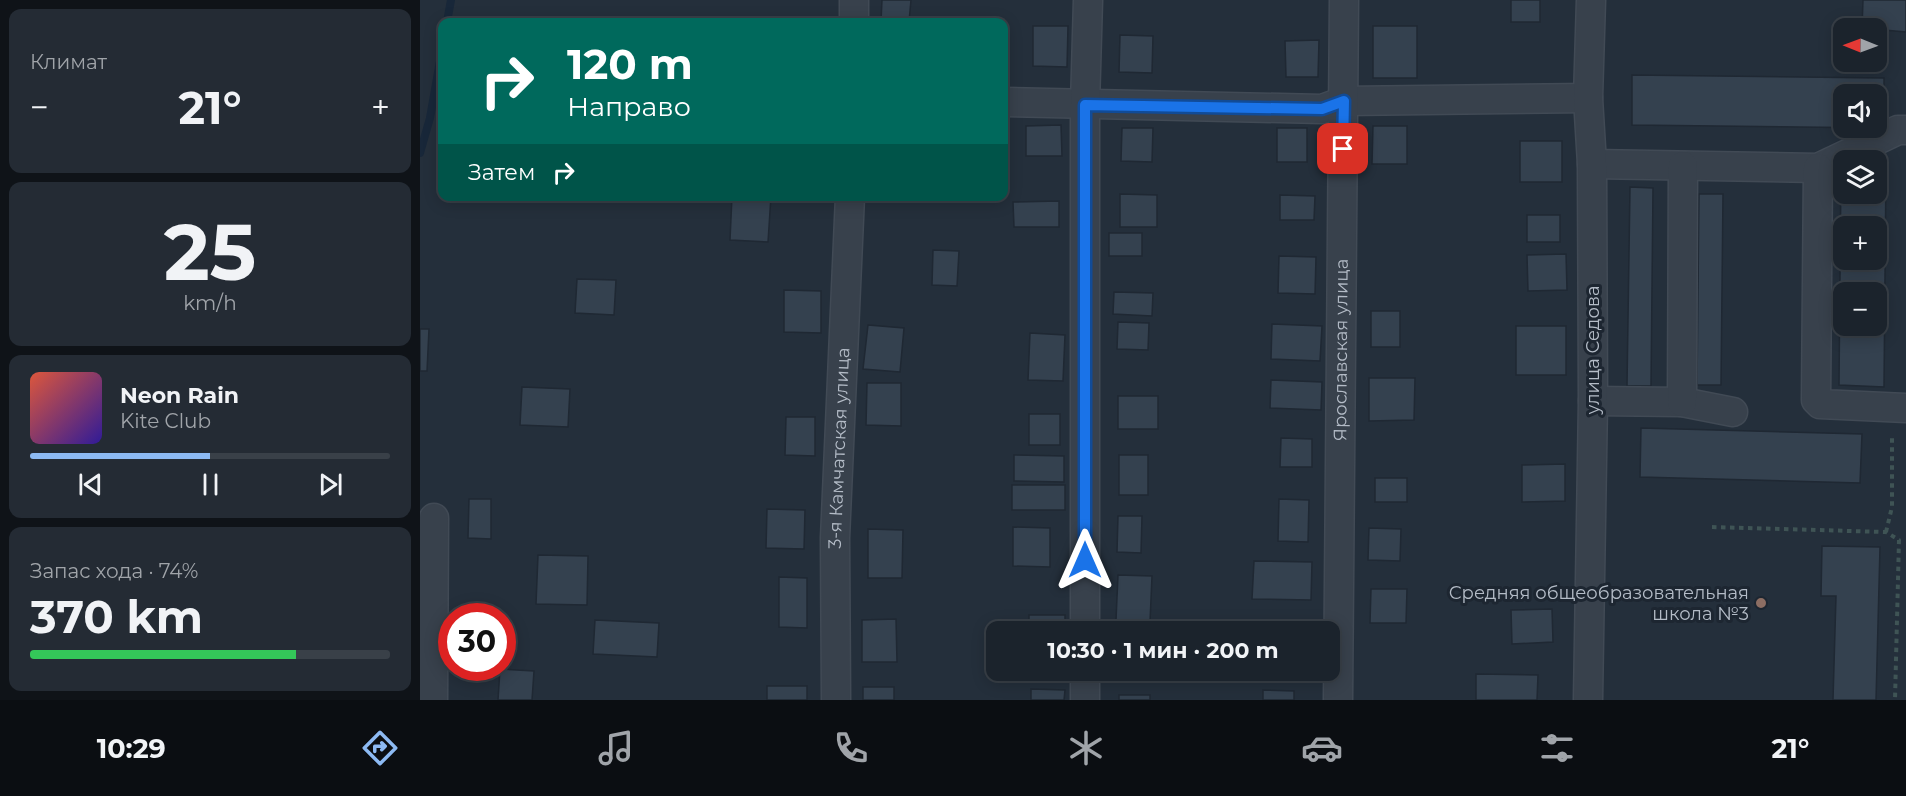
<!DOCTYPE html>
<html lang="ru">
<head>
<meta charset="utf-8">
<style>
  :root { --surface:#1b232c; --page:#242b34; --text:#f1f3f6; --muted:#a0a4a9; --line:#394048; --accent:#8dbaf3 }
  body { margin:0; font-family:Montserrat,sans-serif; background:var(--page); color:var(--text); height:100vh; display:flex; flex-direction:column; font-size:22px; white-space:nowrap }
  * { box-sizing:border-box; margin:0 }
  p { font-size:20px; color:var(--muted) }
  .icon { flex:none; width:33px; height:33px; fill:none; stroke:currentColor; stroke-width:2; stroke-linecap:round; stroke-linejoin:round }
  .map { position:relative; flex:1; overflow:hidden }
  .drawer { display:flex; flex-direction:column; gap:9px; padding:9px; background:#0f1318; width:420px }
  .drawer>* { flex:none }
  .banner { position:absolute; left:18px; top:18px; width:570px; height:183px; border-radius:12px; box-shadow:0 3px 15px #0003,0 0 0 2px var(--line); background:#00695c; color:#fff; overflow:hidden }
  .needle { width:39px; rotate:271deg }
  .fabs { position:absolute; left:1413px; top:18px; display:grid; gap:12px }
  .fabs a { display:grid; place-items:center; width:54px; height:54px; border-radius:12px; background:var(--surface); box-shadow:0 3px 15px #0003,0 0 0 2px var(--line); font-size:30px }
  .speed { position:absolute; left:18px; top:603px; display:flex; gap:12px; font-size:30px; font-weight:700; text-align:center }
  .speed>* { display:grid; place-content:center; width:78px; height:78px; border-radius:50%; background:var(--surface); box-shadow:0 3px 15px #0003,0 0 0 2px var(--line); line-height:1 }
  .speed .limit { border:9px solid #d22; background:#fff; color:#111 }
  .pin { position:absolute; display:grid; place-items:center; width:51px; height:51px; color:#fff; margin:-26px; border-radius:12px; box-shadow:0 3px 9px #0006 }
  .me { position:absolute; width:66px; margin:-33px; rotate:0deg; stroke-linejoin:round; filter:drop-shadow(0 0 4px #0008) }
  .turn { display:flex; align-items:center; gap:21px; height:126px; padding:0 30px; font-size:27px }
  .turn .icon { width:78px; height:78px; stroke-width:2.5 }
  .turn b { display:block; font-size:42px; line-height:51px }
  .then { display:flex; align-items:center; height:57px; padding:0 30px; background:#0003; gap:12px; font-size:22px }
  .big { font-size:45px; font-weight:700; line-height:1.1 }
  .drawer .widget { flex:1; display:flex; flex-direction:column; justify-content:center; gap:9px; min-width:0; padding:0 21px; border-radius:12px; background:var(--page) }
  .drawer .dial { align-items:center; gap:0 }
  .dial b { font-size:78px; line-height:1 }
  .song { display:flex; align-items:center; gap:18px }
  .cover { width:72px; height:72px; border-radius:9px; background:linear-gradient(135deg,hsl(10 70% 55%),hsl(250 70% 35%)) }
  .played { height:6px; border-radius:3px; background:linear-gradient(90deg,var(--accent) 50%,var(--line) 50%) }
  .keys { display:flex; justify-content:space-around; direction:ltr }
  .heat { display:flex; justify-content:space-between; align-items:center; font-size:33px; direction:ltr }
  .charge { height:9px; border-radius:4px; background:linear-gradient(90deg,#34c759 74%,var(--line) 0) }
  .trip { position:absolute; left:566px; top:621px; width:354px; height:60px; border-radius:12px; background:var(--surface); box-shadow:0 3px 15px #0003,0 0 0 2px var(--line); font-weight:700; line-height:60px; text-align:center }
  .tabs { display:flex; height:96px; justify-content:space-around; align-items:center; background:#0b0e12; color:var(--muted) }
  .tabs .icon { width:42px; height:42px }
  .tabs .active { color:var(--accent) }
  .tabs b { font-size:27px; color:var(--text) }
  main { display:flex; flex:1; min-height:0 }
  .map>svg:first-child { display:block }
</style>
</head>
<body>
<main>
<section class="drawer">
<div class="widget"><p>Климат</p>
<div class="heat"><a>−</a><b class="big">21°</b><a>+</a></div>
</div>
<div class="widget dial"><b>25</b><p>km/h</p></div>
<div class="widget">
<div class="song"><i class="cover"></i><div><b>Neon Rain</b><p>Kite Club</p></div></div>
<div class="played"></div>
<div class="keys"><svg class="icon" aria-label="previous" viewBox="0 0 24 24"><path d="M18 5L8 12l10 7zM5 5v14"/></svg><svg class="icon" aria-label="pause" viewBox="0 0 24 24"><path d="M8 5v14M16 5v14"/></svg><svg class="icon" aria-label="next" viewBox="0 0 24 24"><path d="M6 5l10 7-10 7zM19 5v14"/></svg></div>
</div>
<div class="widget"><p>Запас хода · 74%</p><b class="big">370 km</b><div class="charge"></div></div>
</section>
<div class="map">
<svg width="1486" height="700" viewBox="0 0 1486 700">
  <rect width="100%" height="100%" fill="#242f3b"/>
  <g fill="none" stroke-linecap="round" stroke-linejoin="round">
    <!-- stream -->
    <path stroke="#182739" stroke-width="8" d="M27 22 31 0
      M0 153 10 118 22 50"/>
  </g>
  <!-- building -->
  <path fill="#34414f" stroke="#1f2833" stroke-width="1.5" fill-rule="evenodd" d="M462 0H491L489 22 461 21Z
    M1091 0H1120V22H1091Z
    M1443 0H1486V32L1442 28Z
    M613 26H648L647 67 613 66Z
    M953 26H997V78H953Z
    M700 35 733 36 732 73 699 72Z
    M899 40 898 77H866L865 41Z
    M1212 75 1464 78V128L1212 125ZM1424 94H1456V128H1424Z
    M641 125 642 156H606V126Z
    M953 126H987V164H952Z
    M702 128H733L732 162 701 161Z
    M857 128H887V162H857Z
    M1100 141H1142V182H1100Z
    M1421 166H1424V194H1456V168H1466L1464 387 1419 385ZM1424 226H1456V260H1424ZM1424 292H1456V326H1424Z
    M1210 187 1233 188 1231 386H1207Z
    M700 194 737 195V227H700Z
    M1279 194H1303L1301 385H1277Z
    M860 195 895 196 894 220H860Z
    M312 196H351L348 242 310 240Z
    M639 201V227H594L593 202Z
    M1107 215H1140V242H1107Z
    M689 233H722V256H689Z
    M513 250 539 251 537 286 512 285Z
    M1146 254 1147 290 1108 291 1107 255Z
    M859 256 896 257 895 294 858 293Z
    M157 279 196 280 194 315 155 313Z
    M364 290 401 291V333L364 332Z
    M694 292 733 293 732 316 693 314Z
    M951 311H980V347H951Z
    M698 322 729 323 728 350 697 349Z
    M852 324 902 326 900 361 851 359Z
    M448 325 484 328 480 372 443 369Z
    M1096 326H1146V375H1096Z
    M0 329H9L7 371H0Z
    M610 333 645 335 643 381 608 380Z
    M949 378H995L994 420 949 421Z
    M851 380 902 382 901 410 850 408Z
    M447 383H481V426L446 425Z
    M102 387 150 389 148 427 100 425Z
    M698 396H738V429H698Z
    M609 414H640V445H609Z
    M366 417H395V456L365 455Z
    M1221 428 1442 434 1440 483 1220 477Z
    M861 438 892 439V467H860Z
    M594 455 644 456V482L594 481Z
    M699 455H728V495H699Z
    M1145 464V501L1102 502V465Z
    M955 478H987V502H955Z
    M592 485H645V510H592Z
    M49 499H71V539L48 538Z
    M859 499 889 500 888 542 858 541Z
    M347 509 385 510 384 549 346 548Z
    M698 516H722L721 553 697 552Z
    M593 527 630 528V567L593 566Z
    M949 528 981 529 980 561 948 560Z
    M448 529 483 530 482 578H448Z
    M1402 546 1460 547 1456 700H1413L1416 596H1401Z
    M118 555 168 556 167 605 116 604Z
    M834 561 892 562 891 600 832 599Z
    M698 575 732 576 730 622 696 620Z
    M359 577 387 578V628L359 627Z
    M951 589H987L986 623H950Z
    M1132 609 1133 642 1092 644 1091 610Z
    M609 615H645V632H609Z
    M476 619 477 662H442V620Z
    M175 620 239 623 237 657 173 654Z
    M80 669 114 671 112 700H78Z
    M1056 674 1118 675 1117 700H1056Z
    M347 686H387V700H347Z
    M443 687H474V700H443Z
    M611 689 645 690 644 700H611Z
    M843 690 874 691V700H843Z
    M699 695H730V700H699Z"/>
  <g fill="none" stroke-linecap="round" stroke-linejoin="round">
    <defs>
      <g id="minor">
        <path d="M434 0V22"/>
        <path d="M584 102 902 109 924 101 1168 98"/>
        <path d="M1172 164 1398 168 1478 130H1486"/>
        <path d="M1398 168 1396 400 1400 404 1486 408"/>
        <path d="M1173 401 1262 402 1313 412"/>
        <path d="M1262 402 1263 166"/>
        <path d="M665 632V105L668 0"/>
        <path d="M665 670V700"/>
        <path d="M13 700 14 518"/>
        <path id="s1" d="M416 700 415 538 430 196"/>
        <path id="s2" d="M918 700 924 0"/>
        <path d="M1168 700 1173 401 1172 164 1168 98 1171 0"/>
      </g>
    </defs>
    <!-- minor casing -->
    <use href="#minor" stroke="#414a55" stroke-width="31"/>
    <!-- path -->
    <path stroke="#3f5455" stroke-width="4" stroke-dasharray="4.5 4.5" stroke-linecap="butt" d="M1292 527 1466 532 1479 540 1475 700
      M1466 532 1472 507V434"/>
    <!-- minor -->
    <use href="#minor" stroke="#38414c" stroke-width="28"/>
  </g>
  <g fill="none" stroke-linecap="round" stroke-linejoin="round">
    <defs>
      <path id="route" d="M665 560V105L902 109 924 101 923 149"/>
    </defs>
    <!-- route casing -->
    <use href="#route" stroke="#114b97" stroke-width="15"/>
    <!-- route -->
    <use href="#route" stroke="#1a73e8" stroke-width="10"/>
  </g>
  <!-- markers -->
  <circle fill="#8d6e63" stroke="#1d2631" stroke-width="2" cx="1341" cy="603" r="6"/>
  <g text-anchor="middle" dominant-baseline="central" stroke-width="6" stroke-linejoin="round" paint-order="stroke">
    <!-- street labels -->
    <g font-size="18" fill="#b4bcc7" stroke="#1d2631">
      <text stroke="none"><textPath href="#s2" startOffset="350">Ярославская улица</textPath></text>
      <text transform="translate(1173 350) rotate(-90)">улица Седова</text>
      <text stroke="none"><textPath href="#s1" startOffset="252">3-я Камчатская улица</textPath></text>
    </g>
    <!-- poi labels -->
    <g font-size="18" fill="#b4bcc7" stroke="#1d2631" text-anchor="end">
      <text x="1329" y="593">Средняя общеобразовательная<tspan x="1329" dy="21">школа №3</tspan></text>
    </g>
  </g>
</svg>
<div class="fabs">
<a><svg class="needle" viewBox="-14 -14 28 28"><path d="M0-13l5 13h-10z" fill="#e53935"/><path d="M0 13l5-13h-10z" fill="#a0a4a9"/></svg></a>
<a><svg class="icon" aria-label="sound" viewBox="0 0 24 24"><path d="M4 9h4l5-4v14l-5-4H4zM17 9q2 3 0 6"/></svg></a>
<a><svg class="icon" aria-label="layers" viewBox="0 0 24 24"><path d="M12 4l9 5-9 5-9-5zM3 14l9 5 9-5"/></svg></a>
<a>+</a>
<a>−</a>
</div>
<div class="speed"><div class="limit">30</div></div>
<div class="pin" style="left:923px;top:149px;background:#d93025"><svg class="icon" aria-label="arrive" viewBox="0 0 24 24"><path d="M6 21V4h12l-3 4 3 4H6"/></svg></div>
<svg class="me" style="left:665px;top:560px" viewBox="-20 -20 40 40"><path d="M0-17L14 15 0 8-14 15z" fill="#1a73e8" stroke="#fff" stroke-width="4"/></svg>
<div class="trip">10:30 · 1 мин · 200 m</div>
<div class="banner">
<div class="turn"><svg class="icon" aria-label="right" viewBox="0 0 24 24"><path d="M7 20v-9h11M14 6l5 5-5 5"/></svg><div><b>120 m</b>Направо</div></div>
<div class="then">Затем<svg class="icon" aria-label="right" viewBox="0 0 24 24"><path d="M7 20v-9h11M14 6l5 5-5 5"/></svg></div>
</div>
</div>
</main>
<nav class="tabs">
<b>10:29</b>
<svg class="icon active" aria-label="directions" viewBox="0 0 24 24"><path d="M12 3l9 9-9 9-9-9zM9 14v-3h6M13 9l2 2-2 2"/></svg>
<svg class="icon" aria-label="music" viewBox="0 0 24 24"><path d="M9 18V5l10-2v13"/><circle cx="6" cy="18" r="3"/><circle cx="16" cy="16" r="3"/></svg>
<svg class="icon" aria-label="phone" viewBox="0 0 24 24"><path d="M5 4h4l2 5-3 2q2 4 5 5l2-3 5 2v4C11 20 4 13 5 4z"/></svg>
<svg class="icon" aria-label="climate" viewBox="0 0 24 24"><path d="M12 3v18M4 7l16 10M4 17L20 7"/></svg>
<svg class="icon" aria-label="car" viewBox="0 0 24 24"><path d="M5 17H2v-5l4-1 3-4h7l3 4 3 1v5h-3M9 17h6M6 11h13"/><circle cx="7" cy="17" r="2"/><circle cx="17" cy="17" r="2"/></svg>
<svg class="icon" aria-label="filters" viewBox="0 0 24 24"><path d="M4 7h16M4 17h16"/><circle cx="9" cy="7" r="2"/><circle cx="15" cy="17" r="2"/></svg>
<b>21°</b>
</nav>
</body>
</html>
